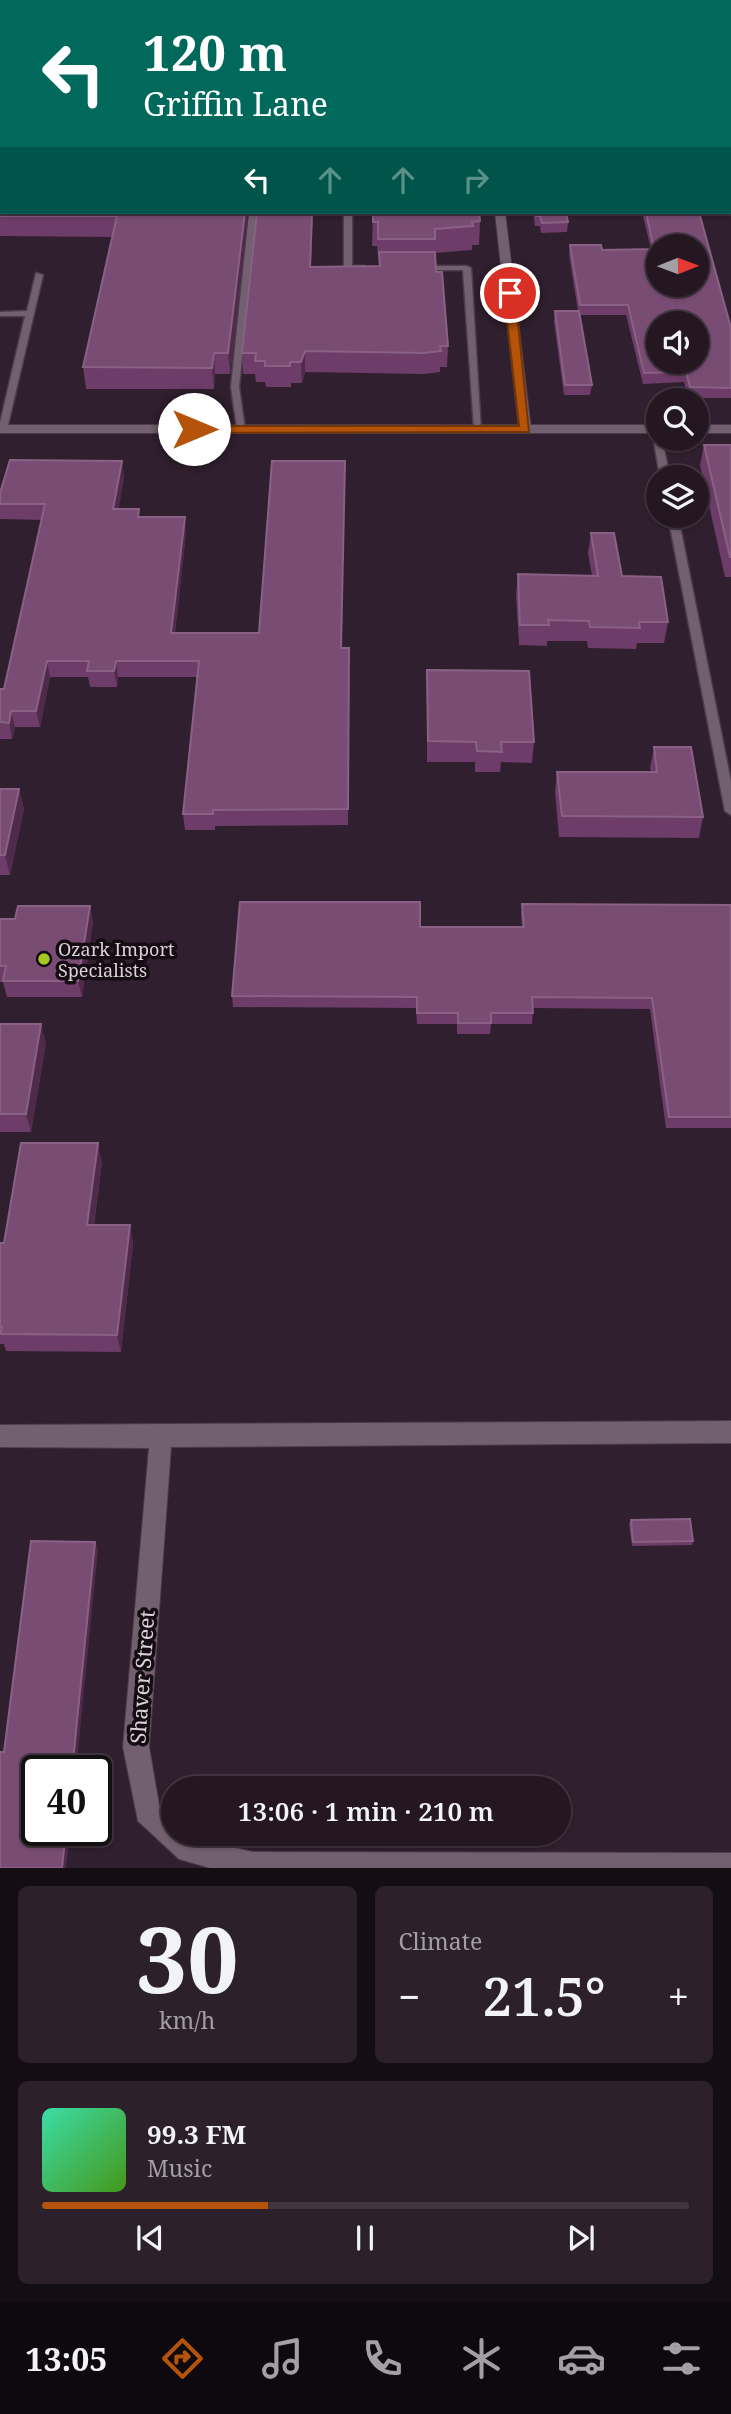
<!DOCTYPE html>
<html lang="en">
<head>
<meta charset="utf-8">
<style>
  :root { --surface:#241722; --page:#2c202a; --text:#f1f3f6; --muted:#a39fa5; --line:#413640; --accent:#b45309 }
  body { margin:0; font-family:"Noto Serif",serif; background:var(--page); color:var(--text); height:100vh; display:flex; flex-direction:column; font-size:26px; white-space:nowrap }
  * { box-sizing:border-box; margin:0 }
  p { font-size:23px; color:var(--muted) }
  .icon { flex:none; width:38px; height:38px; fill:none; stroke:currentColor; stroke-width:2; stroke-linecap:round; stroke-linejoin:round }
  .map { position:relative; height:1868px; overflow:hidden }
  .panel { display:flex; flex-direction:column; gap:18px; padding:18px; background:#140d13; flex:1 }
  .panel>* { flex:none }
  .top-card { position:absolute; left:0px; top:0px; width:732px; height:214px; box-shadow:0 2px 5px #0004,0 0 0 2px var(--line); background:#00695c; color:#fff; overflow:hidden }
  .needle { width:46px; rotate:89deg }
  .fabs { position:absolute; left:646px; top:234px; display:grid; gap:14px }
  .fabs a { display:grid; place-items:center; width:63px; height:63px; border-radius:50%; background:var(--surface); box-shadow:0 2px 5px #0004,0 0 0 2px var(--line); font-size:35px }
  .speed { position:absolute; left:21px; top:1755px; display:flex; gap:14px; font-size:35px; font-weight:700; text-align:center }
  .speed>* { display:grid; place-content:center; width:91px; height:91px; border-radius:50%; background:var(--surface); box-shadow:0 2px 5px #0004,0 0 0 2px var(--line); line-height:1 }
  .speed .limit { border:4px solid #111; border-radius:10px; background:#fff; color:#111 }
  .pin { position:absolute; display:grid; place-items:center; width:60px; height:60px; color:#fff; margin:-30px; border:4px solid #fff; border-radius:50%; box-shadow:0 2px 7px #0007 }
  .me { position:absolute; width:77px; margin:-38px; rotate:90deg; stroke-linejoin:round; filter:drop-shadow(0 0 5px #0008) }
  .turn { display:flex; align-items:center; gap:24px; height:147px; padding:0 28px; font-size:32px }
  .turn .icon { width:91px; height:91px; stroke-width:2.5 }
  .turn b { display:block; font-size:49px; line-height:60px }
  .lanes { display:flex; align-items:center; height:66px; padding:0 28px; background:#0003; justify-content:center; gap:35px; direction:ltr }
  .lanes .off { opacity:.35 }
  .big { font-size:52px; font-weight:600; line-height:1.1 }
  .panel .widget { flex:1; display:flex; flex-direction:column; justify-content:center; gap:10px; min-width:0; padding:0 24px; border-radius:10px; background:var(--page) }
  .panel .dial { align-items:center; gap:0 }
  .dial b { font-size:91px; line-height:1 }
  .song { display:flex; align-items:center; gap:21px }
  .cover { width:84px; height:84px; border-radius:10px; background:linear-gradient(135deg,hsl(160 70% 55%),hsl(100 70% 35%)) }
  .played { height:7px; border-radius:4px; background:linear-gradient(90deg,var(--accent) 35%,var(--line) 35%) }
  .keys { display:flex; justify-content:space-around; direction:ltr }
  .heat { display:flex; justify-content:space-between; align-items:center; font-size:38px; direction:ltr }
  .panel .tiles { flex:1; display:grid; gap:18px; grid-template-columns:1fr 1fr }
  .widget:last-child { grid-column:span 2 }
  .trip { position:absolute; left:161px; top:1776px; width:410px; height:70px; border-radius:35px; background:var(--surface); box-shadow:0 2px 5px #0004,0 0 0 2px var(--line); font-weight:600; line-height:70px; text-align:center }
  .dock { display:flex; height:112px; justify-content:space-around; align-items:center; background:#0e090e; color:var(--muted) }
  .dock .icon { width:49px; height:49px }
  .dock .active { color:var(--accent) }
  .dock b { font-size:32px; color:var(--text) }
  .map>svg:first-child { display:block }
</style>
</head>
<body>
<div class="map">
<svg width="731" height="1868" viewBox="0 0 731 1868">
  <rect width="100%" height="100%" fill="#301f2e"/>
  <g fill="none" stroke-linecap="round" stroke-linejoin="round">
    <defs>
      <path id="service" d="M349 0H355V2H349Z
        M0 78H2V82H0Z
        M249 212H257L239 387 245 429 241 432 237 429 231 387Z
        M344 212H352V266H365V270H348L344 268Z
        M416 266H467L471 268 481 431H475L474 429 463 270H416Z
        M36 273 43 275 7 429 3 432 0 431V423L25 316H0V312L27 311Z
        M653 427H658V439H662L670 478H660L652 429Z
        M668 516H678L731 782V815L725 811Z"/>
      <path id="minor" d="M730 191H731V201H730Z
        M495 212H505L531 429 525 433 519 429Z
        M731 1421V1443L171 1447 149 1747 159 1805 173 1819V1834H190L195 1839 253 1852 731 1853V1868H210L179 1859 138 1821 123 1747 149 1448 0 1447V1425Z"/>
      <path id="tertiary" d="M0 425H658V433H0Z
        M696 425H731V433H696Z"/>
    </defs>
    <!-- service casing -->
    <use href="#service" stroke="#4b3d49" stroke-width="3"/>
    <!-- minor casing -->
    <use href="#minor" stroke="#4b3d49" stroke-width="2"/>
    <!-- tertiary casing -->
    <use href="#tertiary" stroke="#4b3d49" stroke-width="2"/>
    <!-- service -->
    <use href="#service" fill="#725f6f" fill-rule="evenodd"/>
    <!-- minor -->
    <use href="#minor" fill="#725f6f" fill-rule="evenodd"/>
    <!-- tertiary -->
    <use href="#tertiary" fill="#725f6f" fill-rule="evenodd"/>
  </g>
  <!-- wall -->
  <path fill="#6d3c68" d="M0 179 249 212 230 374H215L214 389H86L83 367 112 237 0 236Z
    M257 212H313L311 267 379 266 377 246H372L373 212 480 221 479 245H472V250L435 253 436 272 448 346 447 367H440V372L424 374 305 372 302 383H291V387H266L265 382H256L255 374H243L242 353Z
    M533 212H566L568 222 567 232 541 233 540 226H535Z
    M620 212H699L731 328V398H688L684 382 643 384 626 315H580L592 385 590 395H564L554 322 555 311H578L569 255 570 245 602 250 651 249 643 216Z
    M704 445H731V577H725L700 465Z
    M345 461 341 648H349L348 825 215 826V830H185L183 814 197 677H118L117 687H90L88 677H50L40 727H15L12 739H0V689H4L42 520 0 519V493L124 477 118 509 186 533 175 633H259Z
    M591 533 622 576 668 622 664 643H637L636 649 588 648 587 641H547V646L519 645 516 595 518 574 592 576 588 553Z
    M427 670 534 742 532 763 501 762 500 772H475V762H427Z
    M654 747 703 817 699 838 559 837 555 792 557 772H651L650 768Z
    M0 789H19L24 809 10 875H0Z
    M522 904 731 905V1128H666L650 1009 533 1008 532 1024H491L490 1034H457V1024H417L416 1008 233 1007 232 996 420 927H522L521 915Z
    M90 906 93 922 82 997H7L3 982H0V919H15Z
    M0 1024 46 1043 31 1132H0Z
    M102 1162 94 1225H130L133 1244 121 1352 6 1351 4 1344H0V1243H4Z
    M631 1520 693 1541 692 1545 632 1546 629 1524Z"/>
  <!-- shaded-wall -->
  <path fill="#502a4b" d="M245 212H249L230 374 228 353Z
    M312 212H313L310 288V267Z
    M305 351V372L302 383 301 362Z
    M214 353 215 374 214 389 212 368Z
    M122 461 124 477 116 525 113 509Z
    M185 517 186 533 173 649 171 633Z
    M47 661 50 677 40 727 36 711Z
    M116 661 118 677 117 687 114 671Z
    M11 711 15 727 12 739 9 723Z
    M19 789 24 809 10 875 5 855Z
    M90 906 93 922 82 997 78 981Z
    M41 1024 46 1043 31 1132 26 1114Z
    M98 1143 102 1162 91 1243 87 1225Z
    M130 1225 133 1244 121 1352 117 1335Z
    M95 1542 98 1550 76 1771H72Z
    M66 1830H70L66 1868H62Z"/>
  <!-- building -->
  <path fill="#794c74" stroke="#896184" stroke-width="2" fill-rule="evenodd" d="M137 0H242V2H137Z
    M277 0H318V2H277Z
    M372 0H441V2H372Z
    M730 26H731V48L730 45Z
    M2 174V212H245L228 353H214L212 368 83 367 117 216H0V179Z
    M257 212H312L310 267 380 266 379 252H435L436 272H442L448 346H440L441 351 424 353 305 351 301 362H290V366H265V361H255L256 353H242Z
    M373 212H479L480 221 472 222 473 226 435 229V239H378V222H373Z
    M535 212H566L568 222 542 223 540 216H536Z
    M646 212H699L731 328V388L690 387 686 372 644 373 628 305H580L570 245H601L602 250 654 249ZM658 247H696V285H658ZM658 324H696V362H658Z
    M555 311H579L592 385H565Z
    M704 445H731V557H730Z
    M10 460 122 461 113 509H139L138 517H185L171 633H259L272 461H345L341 648H349L348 809 213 810V814H183L199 661H116L114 671H87L89 661H47L36 711H11L9 723 0 722V689H4L45 504H0V493Z
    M591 533H614L622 576 661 577 668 622H639L640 628 590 627 589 621 548 620 549 625H520L518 574 598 576Z
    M427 670 529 671 534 742H501L502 752 477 751 476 742 428 741Z
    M654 747H691L703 817 562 816 557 772H657Z
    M0 789H19L5 855H0Z
    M240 902H420V927H524L522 904 731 905V1117H669L652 998 532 997 533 1013H491V1023H458V1013H417V997L232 996Z
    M18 906H90L78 981H3L6 966H0V919H15Z
    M0 1024H41L26 1114H0Z
    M21 1143H98L87 1225H130L117 1335 0 1334 2 1327H0V1243H4Z
    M690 1519 693 1541 633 1542 631 1520Z
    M31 1541 95 1542 72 1771H37V1830H66L62 1868H0V1752H4Z"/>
  <!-- route -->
  <path fill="#b45309" stroke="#753606" stroke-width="2" d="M510 290 515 293 529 432 194 433 188 429 194 426H519L504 293Z"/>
  <!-- markers -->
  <circle fill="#a5c822" stroke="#140c12" stroke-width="2.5" cx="44" cy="959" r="7"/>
  <g text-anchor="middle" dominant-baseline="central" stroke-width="7" stroke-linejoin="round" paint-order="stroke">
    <!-- poi labels -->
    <g font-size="18" fill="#dcd0da" stroke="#140c12" text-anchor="start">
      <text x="58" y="949">Ozark Import<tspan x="58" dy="21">Specialists</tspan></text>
    </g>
    <!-- near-street labels -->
    <g font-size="21" fill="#dcd0da" stroke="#140c12">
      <text transform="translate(142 1677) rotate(-86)">Shaver Street</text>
    </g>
  </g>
</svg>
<div class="fabs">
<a><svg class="needle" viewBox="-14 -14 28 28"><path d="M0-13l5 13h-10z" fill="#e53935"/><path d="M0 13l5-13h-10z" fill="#a39fa5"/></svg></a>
<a><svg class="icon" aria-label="sound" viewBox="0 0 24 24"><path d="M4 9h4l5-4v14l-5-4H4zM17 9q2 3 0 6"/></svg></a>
<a><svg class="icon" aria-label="search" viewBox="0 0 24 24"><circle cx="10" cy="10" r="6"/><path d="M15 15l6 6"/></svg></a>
<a><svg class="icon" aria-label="layers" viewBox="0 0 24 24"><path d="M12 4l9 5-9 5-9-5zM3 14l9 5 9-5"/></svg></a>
</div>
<div class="speed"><div class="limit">40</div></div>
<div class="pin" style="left:510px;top:293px;background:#d93025"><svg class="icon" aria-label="arrive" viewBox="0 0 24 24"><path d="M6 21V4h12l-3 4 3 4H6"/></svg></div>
<svg class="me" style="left:194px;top:429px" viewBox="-20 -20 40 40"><circle r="19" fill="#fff"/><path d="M0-13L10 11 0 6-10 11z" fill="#b45309"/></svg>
<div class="trip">13:06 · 1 min · 210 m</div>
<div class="top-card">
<div class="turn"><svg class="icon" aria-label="left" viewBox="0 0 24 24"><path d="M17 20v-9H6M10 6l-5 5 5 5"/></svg><div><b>120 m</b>Griffin Lane</div></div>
<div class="lanes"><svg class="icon" aria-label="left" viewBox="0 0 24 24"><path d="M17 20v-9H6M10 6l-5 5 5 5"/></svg><svg class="icon off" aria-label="ahead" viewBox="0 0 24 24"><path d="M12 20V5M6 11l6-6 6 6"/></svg><svg class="icon off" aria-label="ahead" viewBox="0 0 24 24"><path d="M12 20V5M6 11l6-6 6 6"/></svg><svg class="icon off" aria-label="right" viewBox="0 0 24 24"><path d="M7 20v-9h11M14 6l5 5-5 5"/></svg></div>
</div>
</div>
<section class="panel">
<div class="tiles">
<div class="widget dial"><b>30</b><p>km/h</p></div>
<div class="widget"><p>Climate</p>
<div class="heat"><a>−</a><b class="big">21.5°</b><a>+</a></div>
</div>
<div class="widget">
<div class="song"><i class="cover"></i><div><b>99.3 FM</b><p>Music</p></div></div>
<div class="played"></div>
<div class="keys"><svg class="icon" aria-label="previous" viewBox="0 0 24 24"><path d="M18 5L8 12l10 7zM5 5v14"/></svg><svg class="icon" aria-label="pause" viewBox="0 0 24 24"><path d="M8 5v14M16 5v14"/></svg><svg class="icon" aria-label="next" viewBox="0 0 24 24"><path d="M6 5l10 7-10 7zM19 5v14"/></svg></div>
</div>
</div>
</section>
<nav class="dock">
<b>13:05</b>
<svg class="icon active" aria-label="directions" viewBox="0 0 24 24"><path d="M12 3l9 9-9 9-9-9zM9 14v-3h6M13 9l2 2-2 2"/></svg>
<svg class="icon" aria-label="music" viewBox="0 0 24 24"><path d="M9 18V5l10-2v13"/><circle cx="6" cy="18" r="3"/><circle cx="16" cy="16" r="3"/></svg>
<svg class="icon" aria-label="phone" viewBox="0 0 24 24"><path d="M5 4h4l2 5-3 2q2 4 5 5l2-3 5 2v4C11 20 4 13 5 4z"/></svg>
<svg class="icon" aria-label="climate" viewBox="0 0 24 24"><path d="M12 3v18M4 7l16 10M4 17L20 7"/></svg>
<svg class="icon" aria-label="car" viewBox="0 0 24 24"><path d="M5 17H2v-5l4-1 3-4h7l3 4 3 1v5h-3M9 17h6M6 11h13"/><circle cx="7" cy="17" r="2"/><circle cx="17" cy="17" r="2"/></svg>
<svg class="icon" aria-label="filters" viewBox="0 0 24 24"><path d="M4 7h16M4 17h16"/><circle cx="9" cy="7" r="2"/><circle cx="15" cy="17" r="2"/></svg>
</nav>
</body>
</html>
